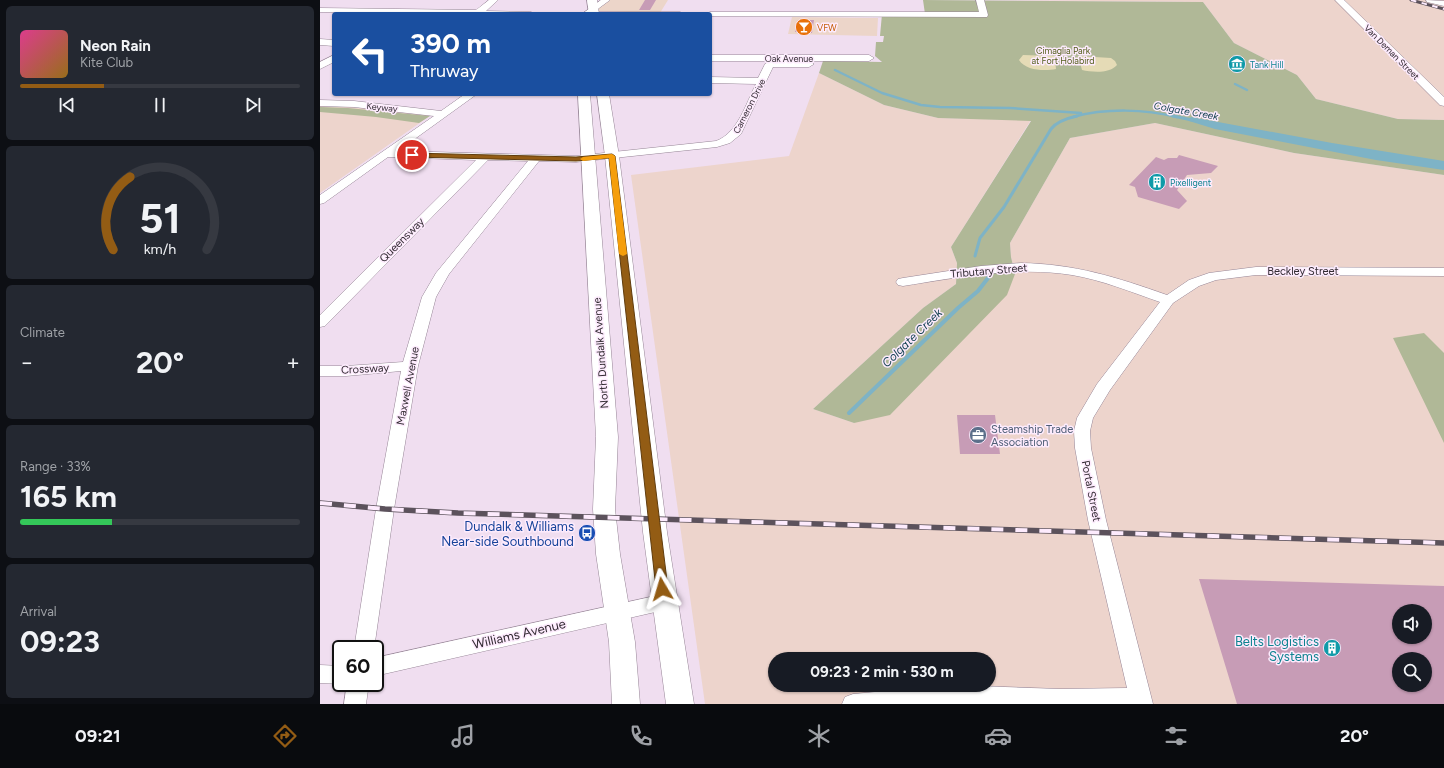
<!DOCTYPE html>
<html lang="en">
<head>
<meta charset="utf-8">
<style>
  :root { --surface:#171b24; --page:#242831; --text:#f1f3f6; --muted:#9ea1a6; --line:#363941; --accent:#935c14 }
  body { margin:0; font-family:Figtree,sans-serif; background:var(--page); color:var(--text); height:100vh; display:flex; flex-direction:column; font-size:15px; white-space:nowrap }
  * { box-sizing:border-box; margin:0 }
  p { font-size:13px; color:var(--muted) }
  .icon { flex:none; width:22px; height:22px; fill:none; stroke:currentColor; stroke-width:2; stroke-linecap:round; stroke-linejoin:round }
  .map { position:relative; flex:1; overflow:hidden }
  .panel { display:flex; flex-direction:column; gap:6px; padding:6px; background:#0d0f14; width:320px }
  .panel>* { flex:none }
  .banner { position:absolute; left:12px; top:12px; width:380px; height:84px; border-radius:4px; box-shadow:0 1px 3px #0004; background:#1a4fa0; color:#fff; overflow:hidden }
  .tools { position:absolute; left:1072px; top:604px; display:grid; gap:8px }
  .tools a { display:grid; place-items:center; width:40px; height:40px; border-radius:50%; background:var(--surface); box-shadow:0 1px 3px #0004; font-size:20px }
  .speed { position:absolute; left:12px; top:640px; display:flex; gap:8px; font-size:20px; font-weight:700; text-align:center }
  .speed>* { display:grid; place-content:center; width:52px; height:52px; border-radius:50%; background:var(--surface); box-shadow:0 1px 3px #0004; line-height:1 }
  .speed .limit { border:2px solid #111; border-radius:6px; background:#fff; color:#111 }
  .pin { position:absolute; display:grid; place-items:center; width:34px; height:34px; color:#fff; margin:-17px; border:2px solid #fff; border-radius:50%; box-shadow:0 1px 4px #0007 }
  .me { position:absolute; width:44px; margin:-22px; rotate:353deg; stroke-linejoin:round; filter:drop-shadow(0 0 3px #0008) }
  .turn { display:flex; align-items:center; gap:14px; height:84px; padding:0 12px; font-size:18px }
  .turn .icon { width:52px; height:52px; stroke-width:2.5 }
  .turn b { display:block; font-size:28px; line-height:34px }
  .big { font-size:30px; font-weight:700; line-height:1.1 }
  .panel .widget { flex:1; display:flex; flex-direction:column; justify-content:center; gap:6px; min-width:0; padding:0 14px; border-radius:6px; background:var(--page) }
  .panel .dial { align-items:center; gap:0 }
  .dial svg { height:104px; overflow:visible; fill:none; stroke:var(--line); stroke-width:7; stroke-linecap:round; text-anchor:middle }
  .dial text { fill:var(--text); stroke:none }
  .song { display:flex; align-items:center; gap:12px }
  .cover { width:48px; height:48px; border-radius:6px; background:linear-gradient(135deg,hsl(330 70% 55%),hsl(40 70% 35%)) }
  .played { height:4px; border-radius:2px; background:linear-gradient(90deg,var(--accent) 30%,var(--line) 30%) }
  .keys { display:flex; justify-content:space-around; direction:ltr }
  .heat { display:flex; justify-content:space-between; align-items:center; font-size:22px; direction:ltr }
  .charge { height:6px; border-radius:3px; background:linear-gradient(90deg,#34c759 33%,var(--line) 0) }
  .trip { position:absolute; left:448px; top:652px; width:228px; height:40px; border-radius:20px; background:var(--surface); box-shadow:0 1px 3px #0004; font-weight:700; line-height:40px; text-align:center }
  .dock { display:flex; height:64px; justify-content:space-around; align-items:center; background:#090b0e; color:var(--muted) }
  .dock .icon { width:28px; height:28px }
  .dock .selected { color:var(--accent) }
  .dock b { font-size:18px; color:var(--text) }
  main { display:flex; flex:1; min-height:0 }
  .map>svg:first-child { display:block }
</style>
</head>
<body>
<main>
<section class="panel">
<div class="widget">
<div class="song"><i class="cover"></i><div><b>Neon Rain</b><p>Kite Club</p></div></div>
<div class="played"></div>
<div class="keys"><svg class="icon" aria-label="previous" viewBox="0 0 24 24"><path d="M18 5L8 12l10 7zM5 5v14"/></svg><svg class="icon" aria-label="pause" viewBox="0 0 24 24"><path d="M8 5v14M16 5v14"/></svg><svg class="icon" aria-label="next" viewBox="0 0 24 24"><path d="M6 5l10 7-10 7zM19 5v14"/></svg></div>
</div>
<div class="widget dial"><svg viewBox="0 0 100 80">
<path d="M14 69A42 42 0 1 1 86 69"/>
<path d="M14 69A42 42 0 0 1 27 13" stroke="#935c14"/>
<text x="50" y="56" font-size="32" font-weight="700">51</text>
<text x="50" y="72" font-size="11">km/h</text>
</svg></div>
<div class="widget"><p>Climate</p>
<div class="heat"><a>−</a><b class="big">20°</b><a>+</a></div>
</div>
<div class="widget"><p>Range · 33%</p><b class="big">165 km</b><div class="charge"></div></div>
<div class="widget"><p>Arrival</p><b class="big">09:23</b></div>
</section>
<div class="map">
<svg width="1124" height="704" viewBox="0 0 1124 704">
  <rect width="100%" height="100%" fill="#f0def0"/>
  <!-- commercial -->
  <path fill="#ecd5c9" d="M290 0H348L340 13 278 11 277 9Z
    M472 17 558 18 557 36 468 34Z"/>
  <!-- industrial -->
  <path fill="#edd4cc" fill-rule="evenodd" d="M667 0H1124V120L1078 119 996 99 977 75 914 43 883 2Z
    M499 73 564 105 618 118 711 120 631 247 637 263 636 284 603 308 493 409 534 423 695 274 691 257 690 243 750 138 835 123 974 153 1124 175V704H385L311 175 469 156ZM1079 611H1105V637H1079ZM455 659H669V685H455ZM1079 659H1105V685H1079Z
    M0 106 30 107 111 115 0 193Z"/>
  <!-- green -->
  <path fill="#b0b897" d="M603 0 883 2 914 43 977 75 996 99 1078 119 1124 120V175L974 153 835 123 750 138 690 243 691 257 695 274 687 295 570 415 534 423 493 409 603 308 636 284 637 263 631 247 711 121 618 118 564 105 499 73 503 61 562 62 555 56 556 42H563L564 36H560L562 14H605Z
    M0 107 28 108 110 116 99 123 56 117 0 112Z
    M1104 333 1124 353V443L1073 338Z"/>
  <!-- sand -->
  <path fill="#e5dbb6" d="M703 55 735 56 737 57 735 58 736 69C725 71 706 71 699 60Z
    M759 56 791 58 795 61 797 65C789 74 772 72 762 70L759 59 757 57Z"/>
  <!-- water -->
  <path fill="#7eb3c6" d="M871 117 1012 143 1124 161V170L1056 160 895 129 869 121 868 120Z"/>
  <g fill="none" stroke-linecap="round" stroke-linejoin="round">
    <!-- stream-far2 -->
    <path stroke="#7eb3c6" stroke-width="2.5" d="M515 70 562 93 601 105 620 107 690 108 761 113
      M915 84 927 90
      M753 117C786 108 825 109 857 117"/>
    <!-- stream-far1 -->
    <path stroke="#7eb3c6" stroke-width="3" d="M853 116 872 120
      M655 256 660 238 684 207 731 129C737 121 748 118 757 116"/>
    <!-- stream -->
    <path stroke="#7eb3c6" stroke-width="4" d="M529 413 638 308 658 291 668 278"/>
  </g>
  <!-- building -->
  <path fill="#c79cb6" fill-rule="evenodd" d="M325 0H336L330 10H319Z
    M478 20H494L492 33 475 32Z
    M859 155 898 166 891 173 867 175 857 190 867 201 859 209 818 197 815 187 809 185 836 157 844 160 848 158H857Z
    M637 415H675L680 454H640Z
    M879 579 1124 586V704H917ZM1079 611H1105V637H1079ZM1079 659H1105V685H1079Z"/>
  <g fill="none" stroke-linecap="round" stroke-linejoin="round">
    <defs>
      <path id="minor" d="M169 0H178L166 11 211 12 215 14 0 12V8L156 10Z
        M281 0H290L271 14H262Z
        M656 0H664L668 15 667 17 390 16V14H386L390 12H659Z
        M1015 0H1024L1124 97V106L1120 105Z
        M1106 0 1124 1V6L1107 2Z
        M279 12H360L364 14H278Z
        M0 39 14 40V46L0 45Z
        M14 55V62L0 69V62Z
        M390 55H549L554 58 549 61H390Z
        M450 61H489L494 64 489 67H453L421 134 410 143 397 147 256 162 219 161 129 274 116 297 98 366 74 509 54 649H34L56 509 81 371 26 376H0V366H26L83 362 102 297 116 273 208 161 168 160 5 326 0 327V315L156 160 68 157 4 203 0 204V195L114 116 34 107 0 106V100L34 101 121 111 145 94H157L78 151 256 156 396 141C418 133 426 103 436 84L390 83V77L438 78 445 64Z
        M701 263C755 264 796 277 847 295L869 280 889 273 936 267 1124 268V276L936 275 896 280 879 286 853 303 790 390 773 418 770 431 771 448 786 520 833 704H522L525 697 533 694 631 685 740 689 807 688 768 520 755 448 754 431 757 418 777 384 840 302C811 292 782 280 752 275 696 266 639 277 583 286L578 285 576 282 578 279 583 278 661 266Z
        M344 594 351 596 354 602 351 608 344 610 55 676V658Z
        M0 665 21 666V683H25L21 684 0 683Z
        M27 683H49L46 704H24Z"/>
      <path id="major" d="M267 0H277L279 14H269Z
        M258 94H270L298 437 295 509 300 554 315 642 320 704H292L289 642 276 554 273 509 276 437Z
        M277 94H289L299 156 347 532 374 704H346L323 532 285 156Z"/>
    </defs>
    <!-- minor casing -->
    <use href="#minor" stroke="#968596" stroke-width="1"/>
    <!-- major casing -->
    <use href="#major" stroke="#968596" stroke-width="1"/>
    <!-- minor -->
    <use href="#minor" fill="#fff" fill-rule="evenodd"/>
    <!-- major -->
    <use href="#major" fill="#fff" fill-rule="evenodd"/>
    <defs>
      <path id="rail-far1" d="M1091 0 1124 9"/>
      <path id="rail" d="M0 503 65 509 138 513 1124 543"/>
    </defs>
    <!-- rail-far1 casing -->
    <use href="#rail-far1" stroke="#5c525c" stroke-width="3"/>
    <!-- rail casing -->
    <use href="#rail" stroke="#5c525c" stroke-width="5.5"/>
    <!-- rail-far1 -->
    <use href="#rail-far1" stroke="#fdebfd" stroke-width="2" stroke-dasharray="5.5" stroke-linecap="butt"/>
    <!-- rail -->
    <use href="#rail" stroke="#fdebfd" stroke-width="4" stroke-dasharray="12" stroke-linecap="butt"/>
  </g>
  <!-- route -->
  <path fill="#935c14" stroke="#603c0d" d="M90 153 256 157 292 154 295 156 348 589 346 592 342 594 338 592 336 589 289 158 256 161 92 157 89 155Z"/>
  <!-- slow -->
  <path fill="#f59e0b" d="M292 154 295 156 307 254 303 256 299 254 289 158 263 161 260 159 263 157Z"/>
  <!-- icons -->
  <defs>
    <symbol id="bar-disc" viewBox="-11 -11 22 22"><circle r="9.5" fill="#e8710a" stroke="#fdebfd"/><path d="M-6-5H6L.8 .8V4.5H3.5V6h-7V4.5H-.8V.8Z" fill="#fff"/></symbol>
    <symbol id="museum-disc" viewBox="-11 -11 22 22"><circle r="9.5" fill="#0f9aa8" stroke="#fdebfd"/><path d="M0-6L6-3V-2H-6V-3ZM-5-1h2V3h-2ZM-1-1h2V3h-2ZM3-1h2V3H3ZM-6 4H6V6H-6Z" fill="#fff"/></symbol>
    <symbol id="building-disc" viewBox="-11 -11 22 22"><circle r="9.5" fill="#0f9aa8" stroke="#fdebfd"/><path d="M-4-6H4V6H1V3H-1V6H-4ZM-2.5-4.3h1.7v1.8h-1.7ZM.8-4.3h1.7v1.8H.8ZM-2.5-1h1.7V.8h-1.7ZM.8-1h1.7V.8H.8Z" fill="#fff"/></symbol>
    <symbol id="office-disc" viewBox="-11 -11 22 22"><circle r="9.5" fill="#5c6f8a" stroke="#fdebfd"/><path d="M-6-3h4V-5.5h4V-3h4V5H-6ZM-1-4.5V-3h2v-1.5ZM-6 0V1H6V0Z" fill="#fff"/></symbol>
    <symbol id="bus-disc" viewBox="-11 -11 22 22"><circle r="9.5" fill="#1a4fb4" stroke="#fdebfd"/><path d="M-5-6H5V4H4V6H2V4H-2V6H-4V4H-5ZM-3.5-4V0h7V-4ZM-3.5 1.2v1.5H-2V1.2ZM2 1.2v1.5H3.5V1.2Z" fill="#fff"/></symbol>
  </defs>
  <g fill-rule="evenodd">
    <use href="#bar-disc" x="474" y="17" width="20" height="20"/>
    <use href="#museum-disc" x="907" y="54" width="20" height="20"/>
    <use href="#building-disc" x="827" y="172" width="20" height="20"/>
    <use href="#office-disc" x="648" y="425" width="20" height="20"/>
    <use href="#bus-disc" x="257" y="523" width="20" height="20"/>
    <use href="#building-disc" x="1002" y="638" width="20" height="20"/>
  </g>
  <g text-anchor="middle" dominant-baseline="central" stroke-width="3" stroke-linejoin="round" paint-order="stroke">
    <!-- far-food labels -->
    <g font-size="9" fill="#c56008" stroke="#fdebfd" text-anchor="start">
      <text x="497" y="27">VFW</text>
    </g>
    <!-- far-park labels -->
    <g font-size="9" fill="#515d19" stroke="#fdebfd">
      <text x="743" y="50">Cimaglia Park<tspan x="743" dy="10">at Fort Holabird</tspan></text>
    </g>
    <!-- far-street labels -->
    <g font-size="9" fill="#322b32" stroke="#fdebfd">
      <text transform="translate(1072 52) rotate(45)">Van Deman Street</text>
      <text x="469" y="58">Oak Avenue</text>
      <text transform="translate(429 106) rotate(-63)">Cameron Drive</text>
      <text transform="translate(62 107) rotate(6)">Keyway</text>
    </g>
    <!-- far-culture labels -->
    <g font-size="9" fill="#0d838f" stroke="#fdebfd" text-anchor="start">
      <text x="930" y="64">Tank Hill</text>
      <text x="850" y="182">Pixelligent</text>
    </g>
    <!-- far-water labels -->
    <g font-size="10" font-style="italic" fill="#164453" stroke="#fdebfd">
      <text transform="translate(866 111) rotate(10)">Colgate Creek</text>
    </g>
    <!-- street labels -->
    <g font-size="11" fill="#322b32" stroke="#fdebfd">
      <text transform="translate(82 240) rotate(-45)">Queensway</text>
      <text transform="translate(669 271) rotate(-5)">Tributary Street</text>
      <text x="983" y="271">Beckley Street</text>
      <text transform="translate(281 353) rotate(-94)">North Dundalk Avenue</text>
      <text transform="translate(45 369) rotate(-3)">Crossway</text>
      <text transform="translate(88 386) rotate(-79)">Maxwell Avenue</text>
      <text transform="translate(771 491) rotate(79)">Portal Street</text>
    </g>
    <!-- service labels -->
    <g font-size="11" fill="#4e5e75" stroke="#fdebfd" text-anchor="start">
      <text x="671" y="429">Steamship Trade<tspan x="671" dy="13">Association</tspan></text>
    </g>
    <!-- water labels -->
    <g font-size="12" font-style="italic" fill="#164453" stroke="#fdebfd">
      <text transform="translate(592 338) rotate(-44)">Colgate Creek</text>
    </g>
    <!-- near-transit labels -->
    <g font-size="13" fill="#164399" stroke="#fdebfd" text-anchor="end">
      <text x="254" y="526">Dundalk &amp; Williams<tspan x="254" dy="15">Near-side Southbound</tspan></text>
    </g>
    <!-- near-street labels -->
    <g font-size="13" fill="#322b32" stroke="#fdebfd">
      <text transform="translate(199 634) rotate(-13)">Williams Avenue</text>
    </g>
    <!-- near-culture labels -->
    <g font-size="13" fill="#0d838f" stroke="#fdebfd" text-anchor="end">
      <text x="999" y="641">Belts Logistics<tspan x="999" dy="15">Systems</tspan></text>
    </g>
  </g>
</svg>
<div class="tools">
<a><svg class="icon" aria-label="sound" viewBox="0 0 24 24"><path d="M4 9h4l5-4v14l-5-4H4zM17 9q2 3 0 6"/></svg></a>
<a><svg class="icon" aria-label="search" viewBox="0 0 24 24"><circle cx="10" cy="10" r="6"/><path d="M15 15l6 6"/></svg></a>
</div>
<div class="speed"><div class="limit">60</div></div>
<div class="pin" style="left:92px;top:155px;background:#d93025"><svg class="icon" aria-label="arrive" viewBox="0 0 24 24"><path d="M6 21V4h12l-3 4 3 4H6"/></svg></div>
<svg class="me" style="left:342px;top:589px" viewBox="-20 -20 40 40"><path d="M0-17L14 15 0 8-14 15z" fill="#935c14" stroke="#fff" stroke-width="4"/></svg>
<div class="trip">09:23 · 2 min · 530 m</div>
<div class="banner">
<div class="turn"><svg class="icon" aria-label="left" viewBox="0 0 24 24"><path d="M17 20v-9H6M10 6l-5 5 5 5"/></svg><div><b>390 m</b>Thruway</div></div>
</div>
</div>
</main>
<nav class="dock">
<b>09:21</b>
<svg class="icon selected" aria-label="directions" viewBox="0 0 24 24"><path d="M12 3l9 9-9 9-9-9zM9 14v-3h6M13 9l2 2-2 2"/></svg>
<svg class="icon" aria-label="music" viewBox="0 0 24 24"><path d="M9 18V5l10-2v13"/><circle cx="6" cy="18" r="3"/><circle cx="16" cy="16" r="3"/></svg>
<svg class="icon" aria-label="phone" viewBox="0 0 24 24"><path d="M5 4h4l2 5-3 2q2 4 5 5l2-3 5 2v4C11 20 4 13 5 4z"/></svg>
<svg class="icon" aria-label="climate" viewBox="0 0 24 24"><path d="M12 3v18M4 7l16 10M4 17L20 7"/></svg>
<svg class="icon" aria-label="car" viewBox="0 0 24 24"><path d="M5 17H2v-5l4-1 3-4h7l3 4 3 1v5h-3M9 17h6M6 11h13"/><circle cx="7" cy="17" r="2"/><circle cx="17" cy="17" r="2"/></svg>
<svg class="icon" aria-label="filters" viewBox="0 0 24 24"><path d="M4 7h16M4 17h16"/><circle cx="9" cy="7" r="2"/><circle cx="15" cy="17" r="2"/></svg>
<b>20°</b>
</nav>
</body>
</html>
